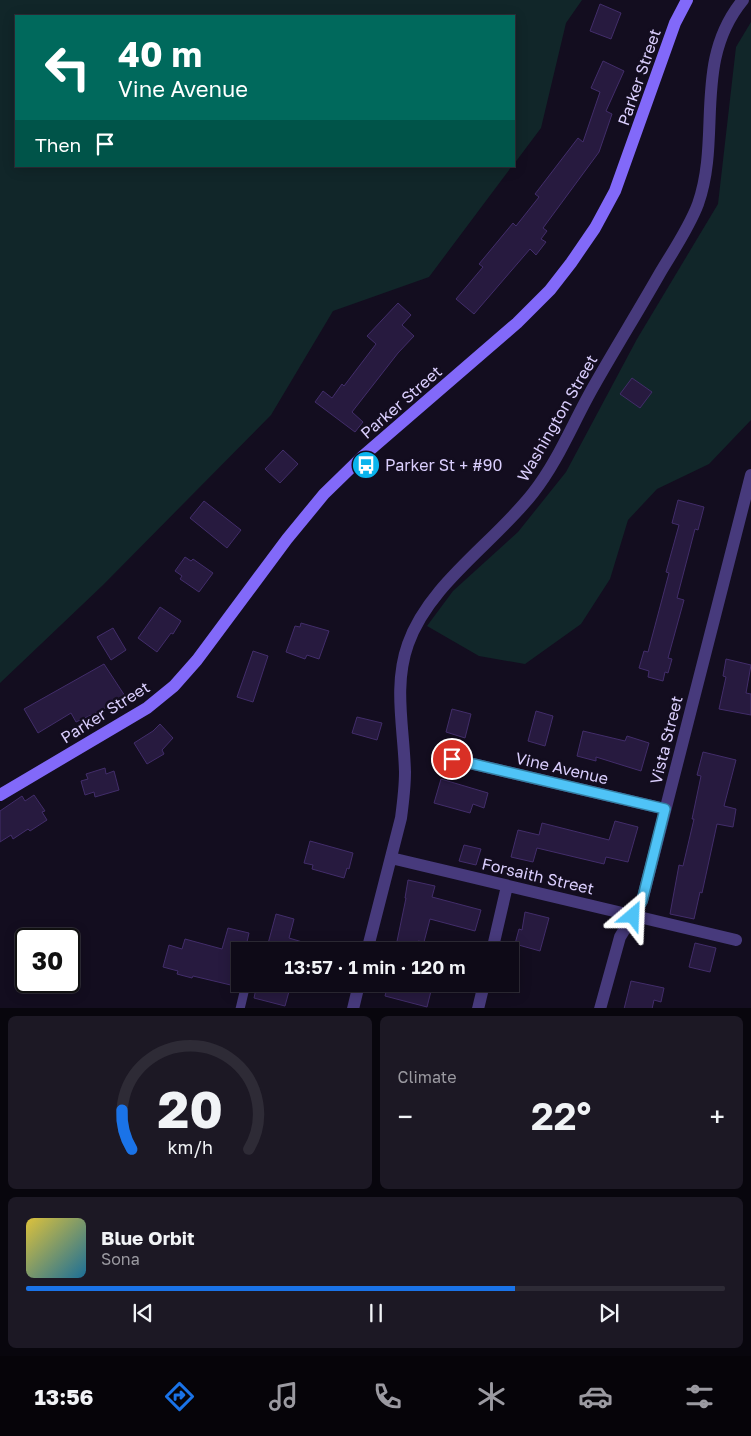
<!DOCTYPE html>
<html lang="en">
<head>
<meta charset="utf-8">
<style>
  :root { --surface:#0e0a17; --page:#1c1824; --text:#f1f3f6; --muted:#9b9aa1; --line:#2e2b36; --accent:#1a73e8 }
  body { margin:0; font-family:"Golos Text",sans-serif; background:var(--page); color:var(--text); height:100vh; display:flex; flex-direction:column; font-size:19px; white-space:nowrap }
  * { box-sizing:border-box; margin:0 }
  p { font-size:16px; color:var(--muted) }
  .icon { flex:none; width:28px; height:28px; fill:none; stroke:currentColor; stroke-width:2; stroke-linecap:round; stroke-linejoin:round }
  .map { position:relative; height:1008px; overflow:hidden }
  .sheet { display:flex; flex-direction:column; gap:8px; padding:8px; background:#08060d; flex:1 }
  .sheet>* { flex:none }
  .top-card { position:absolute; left:15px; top:15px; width:500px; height:152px; border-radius:0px; box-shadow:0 2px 12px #0003,0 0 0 1px var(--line); background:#00695c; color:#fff; overflow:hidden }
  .speed { position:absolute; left:15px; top:928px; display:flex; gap:10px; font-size:25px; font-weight:700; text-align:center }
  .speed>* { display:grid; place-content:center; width:65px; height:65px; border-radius:50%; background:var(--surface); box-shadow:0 2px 12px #0003,0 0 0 1px var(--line); line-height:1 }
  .speed .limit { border:2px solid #111; border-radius:8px; background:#fff; color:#111 }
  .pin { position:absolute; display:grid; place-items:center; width:42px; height:42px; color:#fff; margin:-21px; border:2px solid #fff; border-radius:50%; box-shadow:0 1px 5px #0007 }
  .me { position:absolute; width:55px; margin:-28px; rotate:26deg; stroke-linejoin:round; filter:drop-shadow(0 0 4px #0008) }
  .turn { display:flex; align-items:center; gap:18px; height:105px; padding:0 20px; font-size:22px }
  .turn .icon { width:65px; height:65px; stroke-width:2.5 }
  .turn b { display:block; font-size:35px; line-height:42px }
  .then { display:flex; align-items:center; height:48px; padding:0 20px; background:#0003; gap:10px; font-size:19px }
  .big { font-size:38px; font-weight:600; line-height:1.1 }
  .sheet .card { flex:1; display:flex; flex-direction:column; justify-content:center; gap:8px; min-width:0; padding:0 18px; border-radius:8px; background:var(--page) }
  .sheet .dial { align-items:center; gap:0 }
  .dial svg { height:130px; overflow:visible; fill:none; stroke:var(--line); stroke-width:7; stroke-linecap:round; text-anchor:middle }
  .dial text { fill:var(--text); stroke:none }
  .song { display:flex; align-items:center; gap:15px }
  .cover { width:60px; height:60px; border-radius:8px; background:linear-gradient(135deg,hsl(50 70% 55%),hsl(200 70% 35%)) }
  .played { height:5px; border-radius:2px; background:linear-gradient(90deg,var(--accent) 70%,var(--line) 70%) }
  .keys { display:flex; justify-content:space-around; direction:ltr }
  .heat { display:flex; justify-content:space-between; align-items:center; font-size:28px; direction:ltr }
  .sheet .tiles { flex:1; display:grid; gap:8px; grid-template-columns:1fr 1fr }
  .card:last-child { grid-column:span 2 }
  .trip { position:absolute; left:231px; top:942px; width:288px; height:50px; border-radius:0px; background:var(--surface); box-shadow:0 2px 12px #0003,0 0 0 1px var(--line); font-weight:600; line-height:50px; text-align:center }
  .menu { display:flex; height:80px; justify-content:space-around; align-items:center; background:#060409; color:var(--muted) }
  .menu .icon { width:35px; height:35px }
  .menu .current { color:var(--accent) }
  .menu b { font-size:22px; color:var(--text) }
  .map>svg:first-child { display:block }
</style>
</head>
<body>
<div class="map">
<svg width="751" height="1009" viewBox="0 0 751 1009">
  <rect width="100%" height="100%" fill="#130d1f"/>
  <!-- green -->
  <path fill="#112629" d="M0 0H582L566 23 541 128 514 164V16H16V166H512L429 277 333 311 271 415 103 585 0 683Z
    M751 22V420L709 464 657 489 628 520 610 579 581 624 525 664 479 656 427 626 453 591 518 532 566 472 637 339 718 204 736 47Z"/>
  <!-- building -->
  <path fill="#271a3f" stroke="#422d6a" d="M600 4 621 13 611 39 590 31Z
    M603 61 624 71 606 111 612 114 599 152 543 228 547 231 541 239 546 242 536 255 530 249 474 314 456 299 483 267 479 264 513 223 516 226 539 197 535 194 578 138 583 142 600 92 591 88Z
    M398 303 411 315 402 325 414 336 398 353 352 412 363 422 355 432 315 402 323 391 332 398 342 384 344 386 376 344 367 336Z
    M632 378 652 392 640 408 620 394Z
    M283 450 298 464 280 483 265 469Z
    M678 500 704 507 698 530 695 529 677 598 684 600 668 658 672 659 668 673 665 672 663 681 648 677 649 671 639 668 644 651 648 652 669 573 666 572 679 525 672 523Z
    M204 501 241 530 227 548 190 518Z
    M185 557 191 561 193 559 213 573 199 592 180 579 182 576 175 571Z
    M160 607 181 621 173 634 171 633 157 652 138 638Z
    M301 623 329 631 319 659 307 655 305 659 286 652 295 626 300 627Z
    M113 628 126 650 111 660 97 637Z
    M253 651 268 656 253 702 237 697Z
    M726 659 751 665 746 693 751 694V715L719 709 726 677 723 676Z
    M104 664 125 696 100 711 76 722 71 713 38 733 24 709Z
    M452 709 471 714 465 738 446 732Z
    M536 711 553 716 545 746 528 741Z
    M357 717 382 723 377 740 352 733Z
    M160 724 173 738 162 750 164 754 147 764 134 743 153 731Z
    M583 731 625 741 627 736 649 743 641 771 596 757V761L577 756Z
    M703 752 736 760 724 806 736 809 733 827 717 824 702 893 700 892 694 919 670 914 679 865 683 866 694 819H692L701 776 697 775Z
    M105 768 106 774 114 771 119 790 95 797 94 792 85 795 81 781 88 779 86 774Z
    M441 779 488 793 484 808 473 804 470 813 434 803Z
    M34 795 45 811 42 812 47 820 30 831 28 829 13 839 11 835 0 842V811L22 796 25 801Z
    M615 821 638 827 628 862 606 857 604 864 537 848 533 862 511 857 518 830 539 835 542 823 609 840Z
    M310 841 353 853 349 869 347 868 344 878 312 869 313 865 304 863Z
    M464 845 481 849 476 865 459 861Z
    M408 880 435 886 432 897 481 910 475 931 430 919 424 942 418 941 415 951H395L406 898H405Z
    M525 912 549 918 540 951 515 944 519 929 522 930Z
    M276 914 294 919 289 938 319 947V951H266Z
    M228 928 249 933 245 951H240L239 987 193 976 192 978 177 974 178 971 163 967 169 945 182 949 185 939 222 949Z
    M695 943 716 948 710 972 689 967Z
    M631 981 664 988 661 1002 654 1000 652 1009H624Z
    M257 984H291L285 1006 254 998Z
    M388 984H401L431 991 427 1007 385 996Z"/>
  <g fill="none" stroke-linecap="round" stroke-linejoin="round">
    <!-- lane -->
    <path stroke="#473a7c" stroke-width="9" d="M240 1009 246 984"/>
    <!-- street -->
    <path stroke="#473a7c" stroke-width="12" d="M452 759 665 809
      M391 858 736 940
      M367 951 401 818C403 803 405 788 405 772 404 729 393 686 408 644 429 584 494 543 533 493 559 460 574 420 595 384 616 347 639 310 660 273 673 251 689 228 698 204 722 136 692 62 743 0
      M492 951 507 886
      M353 1009 359 984
      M478 1009 484 984
      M600 1009 620 937 642 901 751 475"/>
    <!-- secondary -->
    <path stroke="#8269f9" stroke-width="12" d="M0 795 147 708 174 686 197 660 287 539 324 494 363 456 517 323 550 290 571 263 595 228 615 191 675 23 687 0"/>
  </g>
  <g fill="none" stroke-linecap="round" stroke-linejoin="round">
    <defs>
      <path id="route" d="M452 759 665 809 642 901 633 916"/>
    </defs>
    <!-- route casing -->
    <use href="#route" stroke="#337fa1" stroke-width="12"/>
    <!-- route -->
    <use href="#route" stroke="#4fc3f7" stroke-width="9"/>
  </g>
  <!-- icons -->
  <defs>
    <symbol id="bus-disc" viewBox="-11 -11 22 22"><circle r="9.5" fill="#0ab4ed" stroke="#130d1f"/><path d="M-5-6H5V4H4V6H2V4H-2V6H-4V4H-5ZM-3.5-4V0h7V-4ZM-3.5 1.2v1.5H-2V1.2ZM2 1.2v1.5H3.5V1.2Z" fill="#fff"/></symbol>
  </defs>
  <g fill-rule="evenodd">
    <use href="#bus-disc" x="350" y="449" width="32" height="32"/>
  </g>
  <g text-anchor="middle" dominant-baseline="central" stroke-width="5" stroke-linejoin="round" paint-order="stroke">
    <!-- street labels -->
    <g font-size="16" fill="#dacefd" stroke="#130d1f">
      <text transform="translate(639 77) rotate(-71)">Parker Street</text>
      <text transform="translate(401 402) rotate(-41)">Parker Street</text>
      <text transform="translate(557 418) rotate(-60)">Washington Street</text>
      <text transform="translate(105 712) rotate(-32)">Parker Street</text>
      <text transform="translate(666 740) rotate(-76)">Vista Street</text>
      <text transform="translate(562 768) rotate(13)">Vine Avenue</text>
      <text transform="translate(538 876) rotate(13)">Forsaith Street</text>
    </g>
    <!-- poi labels -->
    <g font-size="16" fill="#dacefd" stroke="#130d1f" text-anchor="start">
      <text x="385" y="465">Parker St + #90</text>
    </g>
  </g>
</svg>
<div class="speed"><div class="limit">30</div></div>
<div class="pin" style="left:452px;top:759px;background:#d93025"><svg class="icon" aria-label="arrive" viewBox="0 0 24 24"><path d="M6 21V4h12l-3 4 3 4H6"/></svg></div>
<svg class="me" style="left:633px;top:916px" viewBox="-20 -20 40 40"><path d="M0-17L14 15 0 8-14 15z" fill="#4fc3f7" stroke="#fff" stroke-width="4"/></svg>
<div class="trip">13:57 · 1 min · 120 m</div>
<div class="top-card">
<div class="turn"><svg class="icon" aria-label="left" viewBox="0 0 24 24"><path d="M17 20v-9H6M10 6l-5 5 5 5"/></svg><div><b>40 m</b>Vine Avenue</div></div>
<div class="then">Then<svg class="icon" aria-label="arrive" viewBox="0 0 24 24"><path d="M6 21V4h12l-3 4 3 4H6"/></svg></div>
</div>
</div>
<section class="sheet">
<div class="tiles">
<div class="card dial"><svg viewBox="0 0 100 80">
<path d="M14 69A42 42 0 1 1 86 69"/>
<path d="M14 69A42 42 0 0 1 8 45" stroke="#1a73e8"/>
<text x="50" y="56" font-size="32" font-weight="700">20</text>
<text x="50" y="72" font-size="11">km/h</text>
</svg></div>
<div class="card"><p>Climate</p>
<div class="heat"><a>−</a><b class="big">22°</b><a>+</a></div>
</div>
<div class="card">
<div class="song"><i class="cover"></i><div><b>Blue Orbit</b><p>Sona</p></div></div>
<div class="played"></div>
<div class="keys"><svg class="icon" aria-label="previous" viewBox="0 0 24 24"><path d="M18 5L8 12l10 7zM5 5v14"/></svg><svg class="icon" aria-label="pause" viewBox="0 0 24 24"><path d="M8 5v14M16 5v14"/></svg><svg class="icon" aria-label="next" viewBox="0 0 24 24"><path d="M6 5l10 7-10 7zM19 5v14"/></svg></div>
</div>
</div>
</section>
<nav class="menu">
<b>13:56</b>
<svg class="icon current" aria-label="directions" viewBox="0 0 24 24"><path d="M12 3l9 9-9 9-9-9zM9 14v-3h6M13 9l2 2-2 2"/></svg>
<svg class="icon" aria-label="music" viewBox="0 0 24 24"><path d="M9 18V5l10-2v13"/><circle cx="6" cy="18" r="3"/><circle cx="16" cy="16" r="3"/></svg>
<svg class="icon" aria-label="phone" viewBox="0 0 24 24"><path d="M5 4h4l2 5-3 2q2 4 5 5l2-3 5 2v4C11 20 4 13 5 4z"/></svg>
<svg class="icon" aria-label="climate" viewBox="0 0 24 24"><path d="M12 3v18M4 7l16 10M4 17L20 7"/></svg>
<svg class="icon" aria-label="car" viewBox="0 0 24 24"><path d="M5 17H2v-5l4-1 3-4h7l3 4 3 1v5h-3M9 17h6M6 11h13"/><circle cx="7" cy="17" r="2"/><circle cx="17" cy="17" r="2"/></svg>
<svg class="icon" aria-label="filters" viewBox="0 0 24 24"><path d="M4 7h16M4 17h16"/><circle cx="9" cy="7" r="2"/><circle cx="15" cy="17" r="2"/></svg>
</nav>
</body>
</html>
